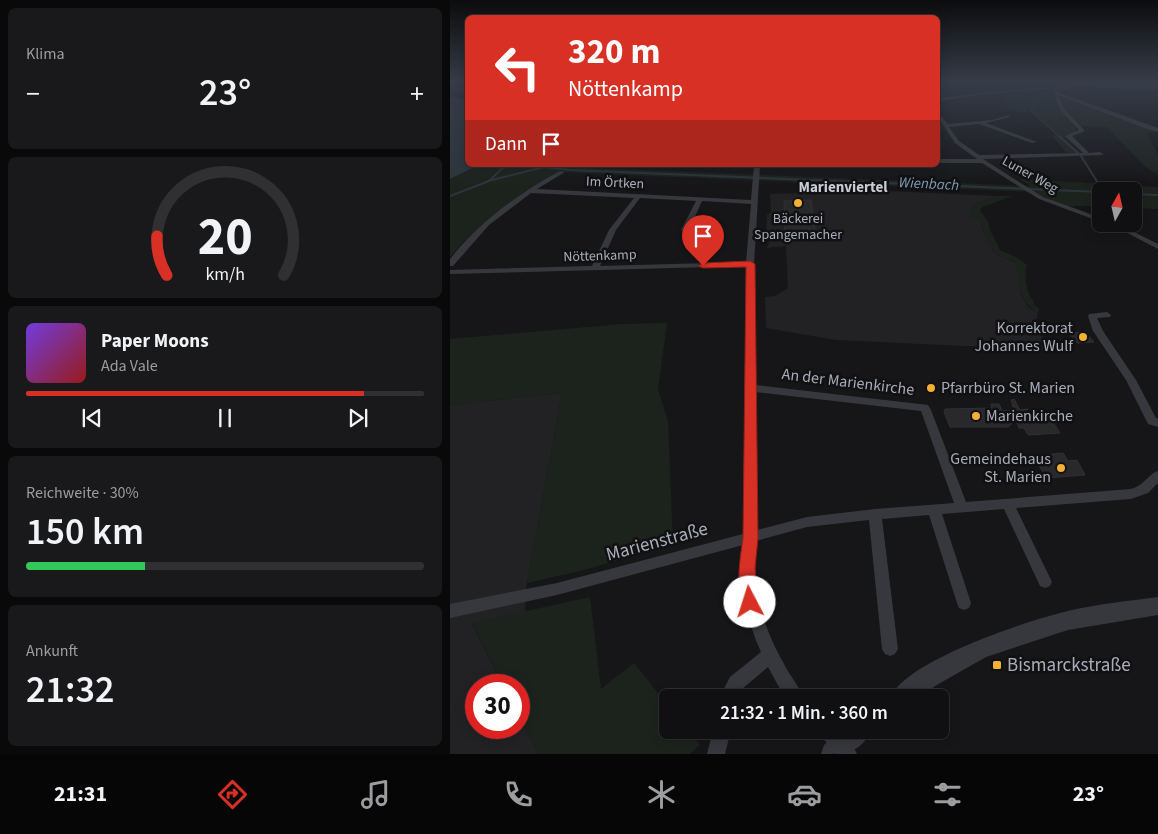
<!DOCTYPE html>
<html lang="de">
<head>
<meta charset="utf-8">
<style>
  :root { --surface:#101012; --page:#19191b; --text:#f1f3f6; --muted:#9c9d9f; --line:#303032; --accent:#d93025 }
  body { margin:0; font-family:"Source Sans 3",sans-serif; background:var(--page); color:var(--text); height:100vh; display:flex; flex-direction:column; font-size:19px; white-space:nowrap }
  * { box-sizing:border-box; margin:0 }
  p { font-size:16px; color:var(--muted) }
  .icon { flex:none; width:28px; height:28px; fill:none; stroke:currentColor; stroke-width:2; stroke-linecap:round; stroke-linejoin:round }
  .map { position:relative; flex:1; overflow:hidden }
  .sheet { display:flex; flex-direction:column; gap:8px; padding:8px; background:#09090a; width:450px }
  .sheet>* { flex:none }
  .top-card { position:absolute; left:15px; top:15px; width:475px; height:152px; border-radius:8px; box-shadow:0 2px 12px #0003,0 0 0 1px var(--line); background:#d93025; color:#fff; overflow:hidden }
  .needle { width:32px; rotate:8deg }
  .tools { position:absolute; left:642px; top:182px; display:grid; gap:10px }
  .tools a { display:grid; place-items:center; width:50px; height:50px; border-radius:8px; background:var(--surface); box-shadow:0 2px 12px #0003,0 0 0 1px var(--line); font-size:25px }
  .speed { position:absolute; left:15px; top:674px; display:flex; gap:10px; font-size:25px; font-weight:700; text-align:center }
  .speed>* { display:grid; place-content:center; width:65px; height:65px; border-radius:50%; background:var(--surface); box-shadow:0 2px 12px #0003,0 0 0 1px var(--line); line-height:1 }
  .speed .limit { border:8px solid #d22; background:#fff; color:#111 }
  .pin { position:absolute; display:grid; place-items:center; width:42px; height:42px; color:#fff; margin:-51px -21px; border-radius:50% 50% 50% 0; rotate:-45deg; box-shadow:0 0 5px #0007 }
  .pin .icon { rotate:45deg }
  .me { position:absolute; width:55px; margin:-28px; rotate:355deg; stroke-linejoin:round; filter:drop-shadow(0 0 4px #0008) }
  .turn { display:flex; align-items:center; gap:18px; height:105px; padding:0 20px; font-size:22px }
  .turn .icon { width:65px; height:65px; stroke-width:2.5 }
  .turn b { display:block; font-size:35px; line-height:42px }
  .then { display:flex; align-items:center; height:48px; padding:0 20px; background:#0003; gap:10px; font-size:19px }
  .big { font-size:38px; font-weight:600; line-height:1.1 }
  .sheet .tile { flex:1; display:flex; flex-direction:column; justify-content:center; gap:8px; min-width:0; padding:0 18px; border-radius:8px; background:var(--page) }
  .sheet .dial { align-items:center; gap:0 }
  .dial svg { height:130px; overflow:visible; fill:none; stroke:var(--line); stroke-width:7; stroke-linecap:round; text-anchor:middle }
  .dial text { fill:var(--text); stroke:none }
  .song { display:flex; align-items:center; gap:15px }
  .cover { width:60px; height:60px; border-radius:8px; background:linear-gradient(135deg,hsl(260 70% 55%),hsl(0 70% 35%)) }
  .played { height:5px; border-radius:2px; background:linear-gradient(90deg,var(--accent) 85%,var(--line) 85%) }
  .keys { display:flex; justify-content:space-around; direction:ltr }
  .heat { display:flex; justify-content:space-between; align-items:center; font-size:28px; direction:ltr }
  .charge { height:8px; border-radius:4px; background:linear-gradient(90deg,#34c759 30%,var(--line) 0) }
  .trip { position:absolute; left:209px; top:689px; width:290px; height:50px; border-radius:8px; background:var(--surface); box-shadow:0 2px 12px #0003,0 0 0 1px var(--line); font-weight:600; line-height:50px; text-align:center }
  .tabs { display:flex; height:80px; justify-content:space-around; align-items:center; background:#060607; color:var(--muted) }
  .tabs .icon { width:35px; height:35px }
  .tabs .active { color:var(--accent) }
  .tabs b { font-size:22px; color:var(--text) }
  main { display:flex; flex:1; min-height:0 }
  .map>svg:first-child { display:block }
</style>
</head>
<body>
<main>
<section class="sheet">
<div class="tile"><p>Klima</p>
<div class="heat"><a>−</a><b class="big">23°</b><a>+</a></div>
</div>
<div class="tile dial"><svg viewBox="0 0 100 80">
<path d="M14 69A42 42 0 1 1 86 69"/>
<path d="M14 69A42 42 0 0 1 8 45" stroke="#d93025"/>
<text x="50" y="56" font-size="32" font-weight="700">20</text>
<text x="50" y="72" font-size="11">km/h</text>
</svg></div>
<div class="tile">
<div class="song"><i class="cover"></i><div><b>Paper Moons</b><p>Ada Vale</p></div></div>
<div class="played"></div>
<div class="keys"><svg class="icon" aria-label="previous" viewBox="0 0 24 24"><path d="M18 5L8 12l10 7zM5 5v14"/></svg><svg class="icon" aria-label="pause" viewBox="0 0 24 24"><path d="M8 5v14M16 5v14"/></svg><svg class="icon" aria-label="next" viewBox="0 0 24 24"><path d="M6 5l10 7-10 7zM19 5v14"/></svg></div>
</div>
<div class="tile"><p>Reichweite · 30%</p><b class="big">150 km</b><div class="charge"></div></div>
<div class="tile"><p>Ankunft</p><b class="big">21:32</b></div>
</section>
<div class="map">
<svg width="708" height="754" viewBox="0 0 708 754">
  <rect width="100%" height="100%" fill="#161618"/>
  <!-- built -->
  <path fill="#222225" d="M350 187 547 196 524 204 520 212 531 221 533 231 543 251 548 255 566 263 571 294 579 308 588 313 585 327 602 350 386 340 316 328 315 297 325 296 338 288 336 246 317 248 320 240 316 233 317 215 321 212 320 194 350 193Z
    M112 393 77 583 75 612 22 624 53 685H26V728H69V716L88 754H0V405Z"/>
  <!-- green -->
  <path fill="#1c231d" d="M488 81H634L603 88 543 92 529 83 488 87Z
    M592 91 605 94 611 111 625 127 628 134 614 138 631 154 617 153 602 136 606 135 580 111 572 113 556 108 558 105 550 101 558 100 547 95Z
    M609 95 708 130 697 134 708 155V174L695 167 657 127 627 126 614 111Z
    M29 165H120L117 167 581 186 569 179 708 187V209L684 208V191H651V206H619L651 218 596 199 583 192 109 172C69 195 30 221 0 257V179Z
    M547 196H563L532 207 530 211 538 221 540 230 550 250 568 258 577 265C574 273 576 286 579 294 581 299 584 300 584 305L589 308 588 313C571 304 567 282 566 263 560 259 552 258 547 254 538 248 533 231 531 221L520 216V212L524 204Z
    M217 323 208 389 218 421 223 544 134 570 77 583 112 393 0 405V339L172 324Z
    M140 597 151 689 184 663 217 704 218 730H238L250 745 240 754H88L69 716V685H53L22 623Z"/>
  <!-- water -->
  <path fill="#2c353c" d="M645 81H708V90L649 88 644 86 641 82Z
    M0 96 17 101 18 165H29L0 179Z"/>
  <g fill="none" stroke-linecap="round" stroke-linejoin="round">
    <!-- stream-far1 -->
    <path stroke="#2c353c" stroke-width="1" d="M611 90 644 82
      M593 92 581 111 611 138"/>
    <!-- stream -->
    <path stroke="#2c353c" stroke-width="2" d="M609 136 628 153
      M631 156 653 191
      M38 181 94 167 121 170 651 192
      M684 194 708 195
      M0 196 39 181 56 165"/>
  </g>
  <!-- building -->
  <path fill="#29292c" stroke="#303034" d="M361 200 365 231H335L334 201Z
    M635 332 644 342 627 343 619 333Z
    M564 399 570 410 578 409 572 415 576 420 601 419 610 433 578 435 574 428H569L566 420 558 427H500L494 412 495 409 542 408 541 404H549L552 411 564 410 561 400Z
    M613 453 618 461 627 460 635 475 596 478 584 456Z"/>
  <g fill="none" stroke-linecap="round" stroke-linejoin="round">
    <!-- minor -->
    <path fill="#37383d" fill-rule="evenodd" d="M636 81H641L617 88 606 89 607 92 708 128V132L697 129 608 95 615 110 635 131 622 136 639 153 650 152 653 154 652 155 533 159 593 197 651 218V222L589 199 532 163H488V159H527L505 143 488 117V113L498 124 542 120 559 115V117L536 123 587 142 582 143 529 124 499 127 509 141 529 155 633 153 615 136 629 130 611 111 602 89 530 95 488 101V99L530 93 617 86Z
      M0 86 18 91V93L0 88Z
      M124 165H132L126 168H122L121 167Z
      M304 165H310L304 264 305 385 478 405 481 410 516 502 681 489C695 485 697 475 708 471V483L698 493 681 499 566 508 602 582 600 586 595 588 590 586 554 509 492 514 521 603 519 608 514 610 509 608 507 603 479 515 432 519 448 649 445 654 440 656 435 654 432 649 419 520 357 527 306 541C304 591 310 621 334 664 340 676 349 686 354 698H335L318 667 292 689 287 698H269L280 677 311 652C295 617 290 583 293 545L107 595 0 618V604L107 583 293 534 296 266 0 274V270L142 266 159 230 184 198 81 193 39 225 3 266H0V259C30 221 68 194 110 171L115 172 87 189 301 200ZM190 198 246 201 231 230 235 232 239 230 252 201 301 204 296 262 150 266 166 230ZM305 392 471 411 504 503 425 509 357 517 307 530Z
      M660 224H668L708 244V249Z
      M657 312 661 315 660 317 647 318 653 331 686 380 706 418 708 419V427L698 424 676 380 643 331 638 316 639 314Z
      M263 730H281L275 754H257Z
      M368 730H388L404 748 407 754H386L371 736Z"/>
    <!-- tertiary -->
    <path fill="#37383d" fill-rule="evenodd" d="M708 597V615L618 630 536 657 485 686 470 698H440C455 661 579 620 618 611 647 604 678 601 708 597Z
      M390 730H421C411 754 393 754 371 754L374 745Z"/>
  </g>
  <!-- sky -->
  <linearGradient id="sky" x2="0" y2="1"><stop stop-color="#0c0c0d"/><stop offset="0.44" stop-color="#363c48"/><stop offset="1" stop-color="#363c48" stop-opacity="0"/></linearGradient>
  <rect width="708" height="186" fill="url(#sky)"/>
  <!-- route -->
  <path fill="#d93025" stroke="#8d1f18" d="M300 261 305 264 308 538 305 568 308 602 306 607 300 610 294 607C285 587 290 559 293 538L296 267 253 268 248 266 253 263Z"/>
  <!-- markers -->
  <g fill="#f2b134" stroke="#111113" stroke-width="2">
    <circle cx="348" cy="203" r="5"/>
    <circle cx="633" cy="337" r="5"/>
    <circle cx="481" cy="388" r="5"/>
    <circle cx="526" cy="416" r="5"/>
    <circle cx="611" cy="468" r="5"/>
    <rect x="542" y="660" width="10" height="10" rx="2.5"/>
  </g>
  <g text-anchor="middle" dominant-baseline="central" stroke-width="5" stroke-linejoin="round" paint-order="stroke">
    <!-- far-street labels -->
    <g font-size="14" fill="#a8adb8" stroke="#111113">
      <text transform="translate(580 175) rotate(29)">Luner Weg</text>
      <text transform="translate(165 183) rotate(3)">Im Örtken</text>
      <text transform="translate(150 256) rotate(-2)">Nöttenkamp</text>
    </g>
    <!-- far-poi labels -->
    <g font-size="14" fill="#a8adb8" stroke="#111113">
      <text x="348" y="219">Bäckerei<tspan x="348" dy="16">Spangemacher</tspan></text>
    </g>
    <!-- far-water labels -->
    <g font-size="15" font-style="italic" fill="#7f9bb3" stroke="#111113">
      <text transform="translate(479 184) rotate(3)">Wienbach</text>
    </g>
    <!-- far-neighbourhood labels -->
    <g font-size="15" font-weight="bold" fill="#c9ccd4" stroke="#111113">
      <text x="393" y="187">Marienviertel</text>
    </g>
    <!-- poi labels -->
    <g font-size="16" fill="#a8adb8" stroke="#111113" text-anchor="end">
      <text x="623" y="328">Korrektorat<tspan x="623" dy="18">Johannes Wulf</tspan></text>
      <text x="491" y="388" text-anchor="start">Pfarrbüro St. Marien</text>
      <text x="536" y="416" text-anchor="start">Marienkirche</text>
      <text x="601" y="459">Gemeindehaus<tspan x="601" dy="18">St. Marien</tspan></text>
    </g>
    <!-- street labels -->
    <g font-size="16" fill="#a8adb8" stroke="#111113">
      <text transform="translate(398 382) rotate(7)">An der Marienkirche</text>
    </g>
    <!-- near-street labels -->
    <g font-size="19" fill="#a8adb8" stroke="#111113">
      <text transform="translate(207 542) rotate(-15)">Marienstraße</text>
    </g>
    <!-- near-poi labels -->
    <g font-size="19" fill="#a8adb8" stroke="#111113" text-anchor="start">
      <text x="557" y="665">Bismarckstraße</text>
    </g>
  </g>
</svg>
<div class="tools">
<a><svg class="needle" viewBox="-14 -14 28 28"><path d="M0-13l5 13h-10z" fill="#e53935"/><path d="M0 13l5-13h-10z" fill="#9c9d9f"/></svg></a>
</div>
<div class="speed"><div class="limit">30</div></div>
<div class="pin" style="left:253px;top:266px;background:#d93025"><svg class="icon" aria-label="arrive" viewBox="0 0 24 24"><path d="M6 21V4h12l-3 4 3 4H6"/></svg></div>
<svg class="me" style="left:300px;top:602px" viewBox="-20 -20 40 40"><circle r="19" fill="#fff"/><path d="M0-13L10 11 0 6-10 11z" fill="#d93025"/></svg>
<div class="trip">21:32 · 1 Min. · 360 m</div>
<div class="top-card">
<div class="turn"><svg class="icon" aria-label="left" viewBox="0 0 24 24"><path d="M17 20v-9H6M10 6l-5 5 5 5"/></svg><div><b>320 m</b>Nöttenkamp</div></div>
<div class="then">Dann<svg class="icon" aria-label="arrive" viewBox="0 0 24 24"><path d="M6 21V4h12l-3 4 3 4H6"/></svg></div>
</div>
</div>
</main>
<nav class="tabs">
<b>21:31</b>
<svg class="icon active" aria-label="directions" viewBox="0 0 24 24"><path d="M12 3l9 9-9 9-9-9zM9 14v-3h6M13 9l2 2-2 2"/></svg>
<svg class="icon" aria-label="music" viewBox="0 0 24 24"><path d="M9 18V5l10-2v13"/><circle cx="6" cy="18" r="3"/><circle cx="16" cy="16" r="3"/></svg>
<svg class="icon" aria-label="phone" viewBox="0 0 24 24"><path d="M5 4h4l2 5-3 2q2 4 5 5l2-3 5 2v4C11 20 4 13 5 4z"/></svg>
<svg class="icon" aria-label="climate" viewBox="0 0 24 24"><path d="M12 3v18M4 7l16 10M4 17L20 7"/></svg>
<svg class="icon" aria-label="car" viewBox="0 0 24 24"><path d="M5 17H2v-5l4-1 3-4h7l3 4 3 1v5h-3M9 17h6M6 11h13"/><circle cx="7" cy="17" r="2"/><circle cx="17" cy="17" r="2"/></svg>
<svg class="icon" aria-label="filters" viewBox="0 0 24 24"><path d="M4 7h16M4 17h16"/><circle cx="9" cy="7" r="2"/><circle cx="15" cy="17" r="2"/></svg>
<b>23°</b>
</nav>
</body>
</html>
